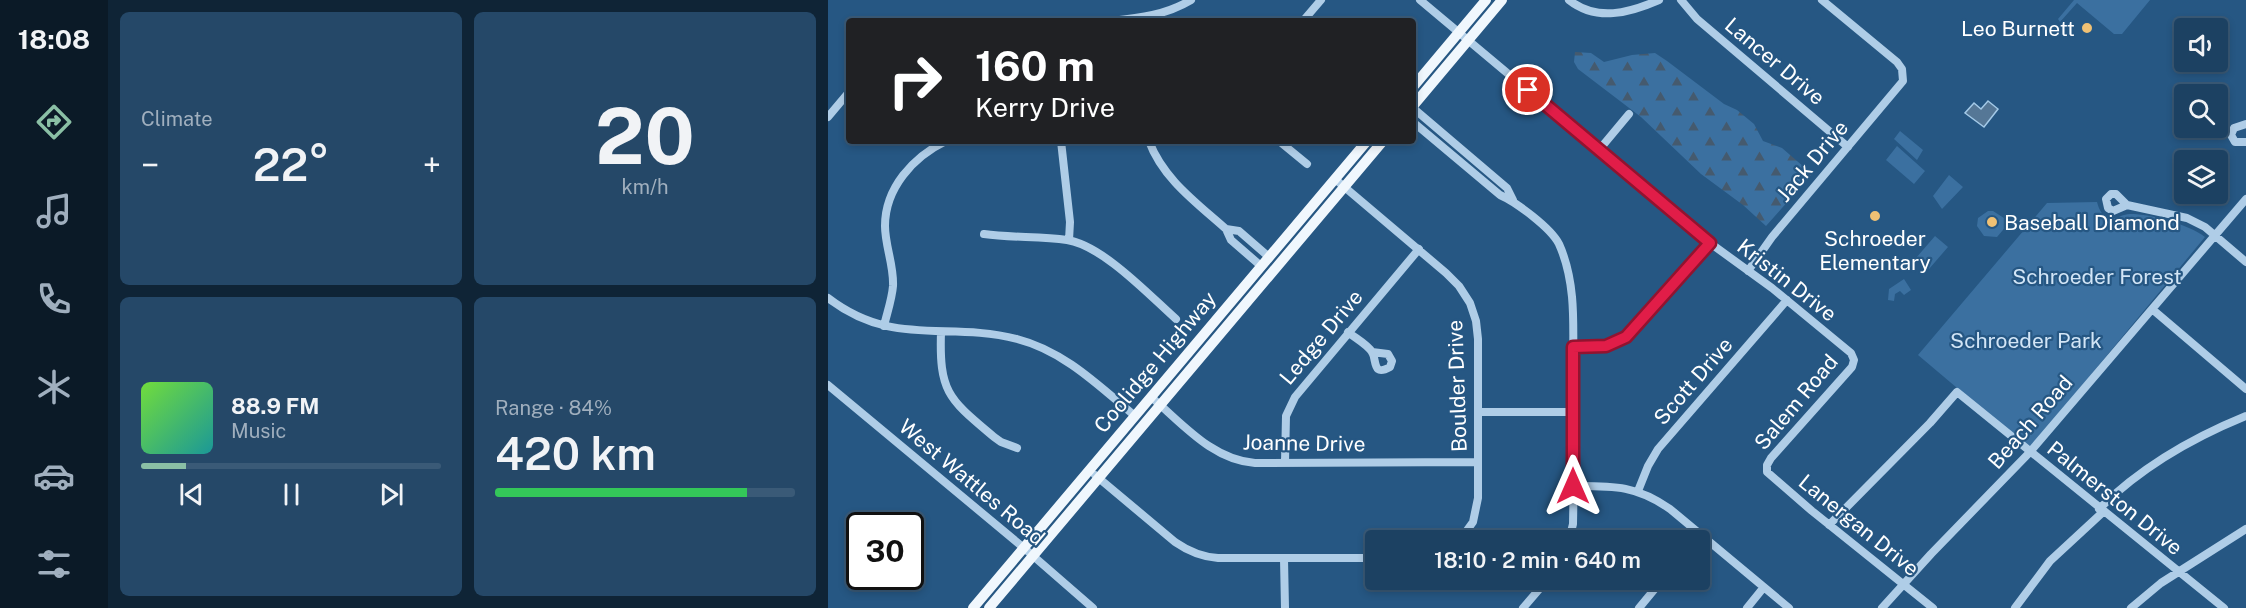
<!DOCTYPE html>
<html lang="en">
<head>
<meta charset="utf-8">
<style>
  :root { --surface:#1c4162; --page:#254868; --text:#f1f3f6; --muted:#a0afbe; --line:#3a5a77; --accent:#8abfa5 }
  body { margin:0; font-family:"Public Sans",sans-serif; background:var(--page); color:var(--text); height:100vh; display:flex; flex-direction:column; font-size:22px; white-space:nowrap }
  * { box-sizing:border-box; margin:0 }
  p { font-size:20px; color:var(--muted) }
  .icon { flex:none; width:33px; height:33px; fill:none; stroke:currentColor; stroke-width:2; stroke-linecap:round; stroke-linejoin:round }
  .map { position:relative; flex:1; overflow:hidden }
  .details { display:flex; flex-direction:column; gap:12px; padding:12px; background:#0f2436; width:720px }
  .details>* { flex:none }
  .top-card { position:absolute; left:18px; top:18px; width:570px; height:126px; border-radius:6px; box-shadow:0 3px 9px #0003,0 0 0 2px var(--line); background:#202124; color:#fff; overflow:hidden }
  .buttons { position:absolute; left:1346px; top:18px; display:grid; gap:12px }
  .buttons a { display:grid; place-items:center; width:54px; height:54px; border-radius:6px; background:var(--surface); box-shadow:0 3px 9px #0003,0 0 0 2px var(--line); font-size:30px }
  .speed { position:absolute; left:18px; top:512px; display:flex; gap:12px; font-size:30px; font-weight:700; text-align:center }
  .speed>* { display:grid; place-content:center; width:78px; height:78px; border-radius:50%; background:var(--surface); box-shadow:0 3px 9px #0003,0 0 0 2px var(--line); line-height:1 }
  .speed .limit { border:3px solid #111; border-radius:9px; background:#fff; color:#111 }
  .pin { position:absolute; display:grid; place-items:center; width:51px; height:51px; color:#fff; margin:-26px; border:3px solid #fff; border-radius:50%; box-shadow:0 2px 6px #0007 }
  .me { position:absolute; width:66px; margin:-33px; rotate:0deg; stroke-linejoin:round; filter:drop-shadow(0 0 4px #0008) }
  .turn { display:flex; align-items:center; gap:21px; height:126px; padding:0 30px; font-size:27px }
  .turn .icon { width:78px; height:78px; stroke-width:2.5 }
  .turn b { display:block; font-size:42px; line-height:51px }
  .big { font-size:45px; font-weight:600; line-height:1.1 }
  .details .tile { flex:1; display:flex; flex-direction:column; justify-content:center; gap:9px; min-width:0; padding:0 21px; border-radius:9px; background:var(--page) }
  .details .dial { align-items:center; gap:0 }
  .dial b { font-size:78px; line-height:1 }
  .song { display:flex; align-items:center; gap:18px }
  .cover { width:72px; height:72px; border-radius:9px; background:linear-gradient(135deg,hsl(100 70% 55%),hsl(180 70% 35%)) }
  .played { height:6px; border-radius:3px; background:linear-gradient(90deg,var(--accent) 15%,var(--line) 15%) }
  .keys { display:flex; justify-content:space-around; direction:ltr }
  .heat { display:flex; justify-content:space-between; align-items:center; font-size:33px; direction:ltr }
  .charge { height:9px; border-radius:4px; background:linear-gradient(90deg,#34c759 84%,var(--line) 0) }
  .details .tiles { flex:1; display:grid; gap:12px; grid-template-columns:repeat(2,1fr) }
  .trip { position:absolute; left:537px; top:530px; width:345px; height:60px; border-radius:6px; background:var(--surface); box-shadow:0 3px 9px #0003,0 0 0 2px var(--line); font-weight:600; line-height:60px; text-align:center }
  main { display:flex; flex:1; min-height:0 }
  .menu { display:flex; flex-direction:column; width:108px; justify-content:space-around; align-items:center; background:#0b1a27; color:var(--muted) }
  .menu .icon { width:42px; height:42px }
  .menu .selected { color:var(--accent) }
  .menu b { font-size:27px; color:var(--text) }
  .map>svg:first-child { display:block }
</style>
</head>
<body>
<main>
<nav class="menu">
<b>18:08</b>
<svg class="icon selected" aria-label="directions" viewBox="0 0 24 24"><path d="M12 3l9 9-9 9-9-9zM9 14v-3h6M13 9l2 2-2 2"/></svg>
<svg class="icon" aria-label="music" viewBox="0 0 24 24"><path d="M9 18V5l10-2v13"/><circle cx="6" cy="18" r="3"/><circle cx="16" cy="16" r="3"/></svg>
<svg class="icon" aria-label="phone" viewBox="0 0 24 24"><path d="M5 4h4l2 5-3 2q2 4 5 5l2-3 5 2v4C11 20 4 13 5 4z"/></svg>
<svg class="icon" aria-label="climate" viewBox="0 0 24 24"><path d="M12 3v18M4 7l16 10M4 17L20 7"/></svg>
<svg class="icon" aria-label="car" viewBox="0 0 24 24"><path d="M5 17H2v-5l4-1 3-4h7l3 4 3 1v5h-3M9 17h6M6 11h13"/><circle cx="7" cy="17" r="2"/><circle cx="17" cy="17" r="2"/></svg>
<svg class="icon" aria-label="filters" viewBox="0 0 24 24"><path d="M4 7h16M4 17h16"/><circle cx="9" cy="7" r="2"/><circle cx="15" cy="17" r="2"/></svg>
</nav>
<section class="details">
<div class="tiles">
<div class="tile"><p>Climate</p>
<div class="heat"><a>−</a><b class="big">22°</b><a>+</a></div>
</div>
<div class="tile dial"><b>20</b><p>km/h</p></div>
<div class="tile">
<div class="song"><i class="cover"></i><div><b>88.9 FM</b><p>Music</p></div></div>
<div class="played"></div>
<div class="keys"><svg class="icon" aria-label="previous" viewBox="0 0 24 24"><path d="M18 5L8 12l10 7zM5 5v14"/></svg><svg class="icon" aria-label="pause" viewBox="0 0 24 24"><path d="M8 5v14M16 5v14"/></svg><svg class="icon" aria-label="next" viewBox="0 0 24 24"><path d="M6 5l10 7-10 7zM19 5v14"/></svg></div>
</div>
<div class="tile"><p>Range · 84%</p><b class="big">420 km</b><div class="charge"></div></div>
</div>
</section>
<div class="map">
<svg width="1418" height="608" viewBox="0 0 1418 608">
  <defs>
    <pattern id="forest-firs" width="22" height="20" patternUnits="userSpaceOnUse" patternTransform="scale(1.5)"><rect width="22" height="20" fill="#3b70a0"/><path d="M5 1l3.5 6h-7zM16 11l3.5 6h-7z" fill="#455a6e"/></pattern>
  </defs>
  <rect width="100%" height="100%" fill="#265783"/>
  <!-- forest -->
  <path fill="url(#forest-firs)" d="M747 52 763 53 776 62 804 55 827 53 839 61 896 104 909 110 926 124 935 141 954 148 984 174 938 226 915 205 873 174 813 117 750 69 746 62Z"/>
  <!-- park -->
  <path fill="#3b70a0" d="M1246 0H1322L1294 34H1286L1249 3 1232 22 1230 19Z
    M1072 131 1095 150 1089 160 1066 139Z
    M1069 146 1097 171 1086 184 1058 160Z
    M1121 175 1135 187 1114 209 1105 196Z
    M1269 202C1271 209 1273 214 1279 217 1288 221 1293 214 1302 214 1323 214 1360 224 1377 237L1203 447H1199L1090 355 1219 203Z
    M1160 211H1165L1179 220 1180 224 1169 237 1156 236 1149 226 1150 218Z
    M1107 236 1120 247 1101 269 1088 258Z
    M1076 279 1083 290 1076 295 1072 291 1067 294 1066 301 1060 300 1061 289Z"/>
  <!-- water -->
  <path fill="#557796" stroke="#a3c9e7" stroke-width="1.5" d="M1160 101 1170 109 1156 127 1137 113 1146 103 1153 109Z"/>
  <g fill="none" stroke-linecap="round" stroke-linejoin="round">
    <!-- minor -->
    <path stroke="#afcde7" stroke-width="8" d="M592 0 882 243 944 288 1023 353 1026 360 1024 367 943 458 939 465V472L984 511 1105 608
      M741 0C769 22 801 13 831 0
      M853 0 869 19 1020 147
      M283 21C312 18 338 15 363 0
      M475 21 493 0
      M585 108 679 188 685 200
      M0 117 21 92
      M585 122 672 195C688 202 723 228 731 244 749 284 745 329 745 371 746 422 746 473 745 524L741 540
      M1418 124 1406 128 1403 135 1407 142H1418
      M233 141 242 222 241 240
      M321 141C335 179 369 203 398 229L403 240 433 266
      M451 141 479 164
      M771 150 801 114
      M507 179 618 273 631 286 642 303 648 321 650 339V498L645 522 632 540
      M1299 205 1288 194H1283L1278 199 1280 208 1285 211 1299 205 1359 218 1377 227 1418 262
      M398 229 411 231 441 257
      M156 234C183 238 212 236 239 240 274 245 321 295 348 319
      M920 271 944 237 1075 81 1074 69 1069 62 994 0
      M0 298C65 348 119 321 189 339 236 351 271 386 307 416
      M1324 309 1418 389
      M56 326C59 313 64 299 65 286 66 265 57 246 57 226 57 188 85 157 118 141
      M113 332C111 393 121 399 166 437L173 442 189 448
      M520 332C527 338 539 344 544 352 549 360 544 377 562 367L564 361 560 354 544 352
      M745 347 778 346 798 337 882 243
      M0 385 196 548 265 608
      M323 397C354 423 384 460 427 463L650 462
      M650 412H745
      M457 462 458 416 467 397 591 249
      M267 475 347 542C360 551 374 557 390 558H548
      M745 486C785 486 808 485 842 509L961 608
      M810 491 820 466 830 449 959 300
      M1271 509C1313 467 1364 438 1418 416
      M1001 525 1102 423 1129 392 1396 608
      M456 559 457 608
      M695 608 720 579
      M811 608 835 579
      M919 608 936 587
      M1054 608 1103 554 1202 452 1418 199
      M1187 608 1222 561 1275 512
      M1303 608 1333 583 1418 529"/>
    <!-- major -->
    <path stroke="#f0f7fd" stroke-width="10" d="M585 87 658 0
      M585 106 674 0
      M145 608 539 141
      M161 608 555 141"/>
  </g>
  <g fill="none" stroke-linecap="round" stroke-linejoin="round">
    <defs>
      <path id="route" d="M700 90 882 243 798 337 778 346 745 347V486"/>
    </defs>
    <!-- route casing -->
    <use href="#route" stroke="#92132f" stroke-width="15"/>
    <!-- route -->
    <use href="#route" stroke="#e11d48" stroke-width="10"/>
  </g>
  <!-- markers -->
  <g fill="#f0c174" stroke="#265783" stroke-width="2">
    <circle cx="1259" cy="28" r="6"/>
    <circle cx="1047" cy="216" r="6"/>
    <circle cx="1164" cy="222" r="6"/>
  </g>
  <g text-anchor="middle" dominant-baseline="central" stroke-width="4.5" stroke-linejoin="round" paint-order="stroke">
    <!-- poi labels -->
    <g font-size="21" fill="#fff" stroke="#265783" text-anchor="end">
      <text x="1247" y="28">Leo Burnett</text>
      <text x="1176" y="222" text-anchor="start">Baseball Diamond</text>
      <text x="1047" y="238" text-anchor="middle">Schroeder<tspan x="1047" dy="24">Elementary</tspan></text>
    </g>
    <!-- street labels -->
    <g font-size="21" fill="#fff" stroke="#265783">
      <text transform="translate(947 61) rotate(40)">Lancer Drive</text>
      <text transform="translate(984 161) rotate(-50)">Jack Drive</text>
      <text transform="translate(959 280) rotate(38)">Kristin Drive</text>
      <text transform="translate(493 337) rotate(-50)">Ledge Drive</text>
      <text transform="translate(327 362) rotate(-50)">Coolidge Highway</text>
      <text transform="translate(865 381) rotate(-49)">Scott Drive</text>
      <text transform="translate(629 386) rotate(-92)">Boulder Drive</text>
      <text transform="translate(968 402) rotate(-50)">Salem Road</text>
      <text transform="translate(1202 422) rotate(-49)">Beach Road</text>
      <text transform="translate(476 443) rotate(1)">Joanne Drive</text>
      <text transform="translate(144 482) rotate(40)">West Wattles Road</text>
      <text transform="translate(1287 498) rotate(39)">Palmerston Drive</text>
      <text transform="translate(1031 525) rotate(39)">Lanergan Drive</text>
    </g>
    <!-- park labels -->
    <g font-size="21" fill="#d2e5f6" stroke="#265783">
      <text x="1269" y="276">Schroeder Forest</text>
      <text x="1198" y="340">Schroeder Park</text>
    </g>
  </g>
</svg>
<div class="buttons">
<a><svg class="icon" aria-label="sound" viewBox="0 0 24 24"><path d="M4 9h4l5-4v14l-5-4H4zM17 9q2 3 0 6"/></svg></a>
<a><svg class="icon" aria-label="search" viewBox="0 0 24 24"><circle cx="10" cy="10" r="6"/><path d="M15 15l6 6"/></svg></a>
<a><svg class="icon" aria-label="layers" viewBox="0 0 24 24"><path d="M12 4l9 5-9 5-9-5zM3 14l9 5 9-5"/></svg></a>
</div>
<div class="speed"><div class="limit">30</div></div>
<div class="pin" style="left:700px;top:90px;background:#d93025"><svg class="icon" aria-label="arrive" viewBox="0 0 24 24"><path d="M6 21V4h12l-3 4 3 4H6"/></svg></div>
<svg class="me" style="left:745px;top:486px" viewBox="-20 -20 40 40"><path d="M0-17L14 15 0 8-14 15z" fill="#e11d48" stroke="#fff" stroke-width="4"/></svg>
<div class="trip">18:10 · 2 min · 640 m</div>
<div class="top-card">
<div class="turn"><svg class="icon" aria-label="right" viewBox="0 0 24 24"><path d="M7 20v-9h11M14 6l5 5-5 5"/></svg><div><b>160 m</b>Kerry Drive</div></div>
</div>
</div>
</main>
</body>
</html>
